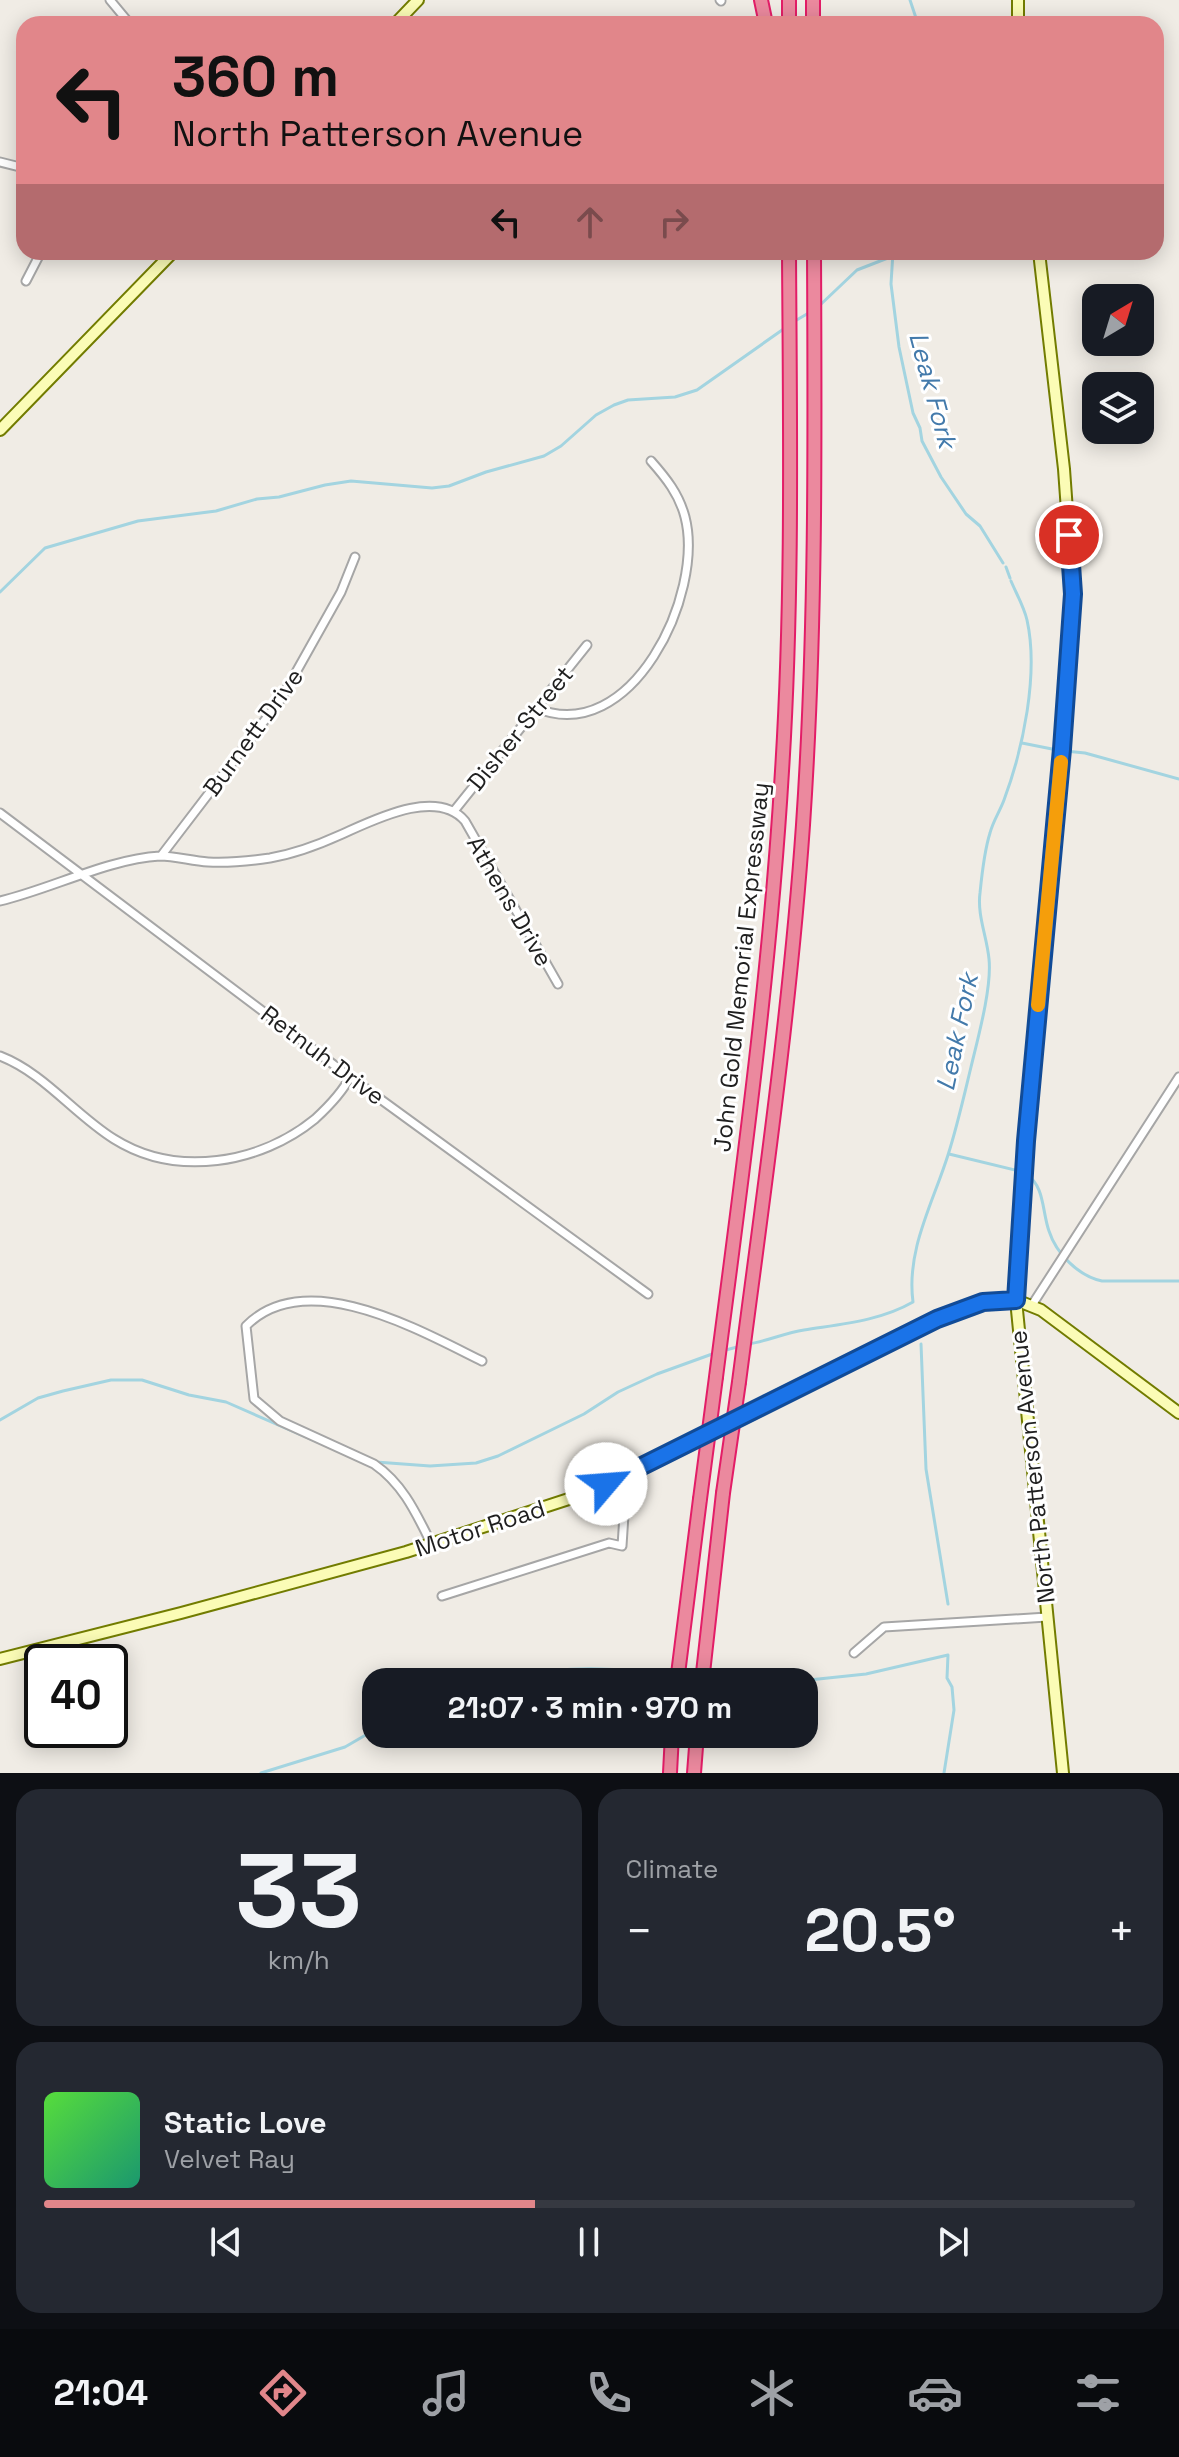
<!DOCTYPE html>
<html lang="en">
<head>
<meta charset="utf-8">
<style>
  :root { --surface:#171b24; --page:#242831; --text:#f1f3f6; --muted:#9ea1a6; --line:#363941; --accent:#e1868a }
  body { margin:0; font-family:"Space Grotesk",sans-serif; background:var(--page); color:var(--text); height:100vh; display:flex; flex-direction:column; font-size:30px; white-space:nowrap }
  * { box-sizing:border-box; margin:0 }
  p { font-size:26px; color:var(--muted) }
  .icon { flex:none; width:44px; height:44px; fill:none; stroke:currentColor; stroke-width:2; stroke-linecap:round; stroke-linejoin:round }
  .map { position:relative; height:1773px; overflow:hidden }
  .drawer { display:flex; flex-direction:column; gap:16px; padding:16px; background:#0d0f14; flex:1 }
  .drawer>* { flex:none }
  .guide { position:absolute; left:16px; top:16px; width:1148px; height:244px; border-radius:24px; box-shadow:0 4px 20px #0003; background:#e1868a; color:#111; overflow:hidden }
  .needle { width:52px; rotate:38deg }
  .fabs { position:absolute; left:1082px; top:284px; display:grid; gap:16px }
  .fabs a { display:grid; place-items:center; width:72px; height:72px; border-radius:16px; background:var(--surface); box-shadow:0 4px 20px #0003; font-size:40px }
  .speed { position:absolute; left:24px; top:1644px; display:flex; gap:16px; font-size:40px; font-weight:700; text-align:center }
  .speed>* { display:grid; place-content:center; width:104px; height:104px; border-radius:50%; background:var(--surface); box-shadow:0 4px 20px #0003; line-height:1 }
  .speed .limit { border:4px solid #111; border-radius:12px; background:#fff; color:#111 }
  .pin { position:absolute; display:grid; place-items:center; width:68px; height:68px; color:#fff; margin:-34px; border:4px solid #fff; border-radius:50%; box-shadow:0 2px 8px #0007 }
  .me { position:absolute; width:88px; margin:-44px; rotate:63deg; stroke-linejoin:round; filter:drop-shadow(0 0 6px #0008) }
  .turn { display:flex; align-items:center; gap:28px; height:168px; padding:0 24px; font-size:36px }
  .turn .icon { width:104px; height:104px; stroke-width:2.5 }
  .turn b { display:block; font-size:56px; line-height:68px }
  .lanes { display:flex; align-items:center; height:76px; padding:0 24px; background:#0003; justify-content:center; gap:40px; direction:ltr }
  .lanes .off { opacity:.35 }
  .big { font-size:60px; font-weight:700; line-height:1.1 }
  .drawer .widget { flex:1; display:flex; flex-direction:column; justify-content:center; gap:12px; min-width:0; padding:0 28px; border-radius:24px; background:var(--page) }
  .drawer .dial { align-items:center; gap:0 }
  .dial b { font-size:104px; line-height:1 }
  .song { display:flex; align-items:center; gap:24px }
  .cover { width:96px; height:96px; border-radius:12px; background:linear-gradient(135deg,hsl(110 70% 55%),hsl(160 70% 35%)) }
  .played { height:8px; border-radius:4px; background:linear-gradient(90deg,var(--accent) 45%,var(--line) 45%) }
  .keys { display:flex; justify-content:space-around; direction:ltr }
  .heat { display:flex; justify-content:space-between; align-items:center; font-size:44px; direction:ltr }
  .drawer .tiles { flex:1; display:grid; gap:16px; grid-template-columns:1fr 1fr }
  .widget:last-child { grid-column:span 2 }
  .trip { position:absolute; left:362px; top:1668px; width:456px; height:80px; border-radius:24px; background:var(--surface); box-shadow:0 4px 20px #0003; font-weight:700; line-height:80px; text-align:center }
  .menu { display:flex; height:128px; justify-content:space-around; align-items:center; background:#090b0e; color:var(--muted) }
  .menu .icon { width:56px; height:56px }
  .menu .on { color:var(--accent) }
  .menu b { font-size:36px; color:var(--text) }
  .map>svg:first-child { display:block }
</style>
</head>
<body>
<div class="map">
<svg width="1179" height="1773" viewBox="0 0 1179 1773">
  <rect width="100%" height="100%" fill="#f0ece5"/>
  <g fill="none" stroke-linecap="round" stroke-linejoin="round">
    <!-- stream -->
    <path stroke="#a3d4e0" stroke-width="3" d="M910 0 918 24
      M893 252 891 284 899 347 913 413 920 428 922 441 941 477 966 514 980 526 1003 563
      M818 307 857 270 893 256
      M795 321 812 311
      M1006 567 1010 578
      M0 592 45 548 138 521 216 511 257 499 279 497 325 485 351 481 432 488 449 486 486 472 544 456 561 446 596 415 614 405 628 400 675 397 697 390 785 328
      M1022 743 1057 750
      M1065 751 1085 753 1179 779
      M949 1154 1019 1171
      M1026 1174C1045 1186 1042 1212 1049 1231 1056 1253 1078 1276 1102 1281H1179
      M749 1344C767 1341 785 1333 804 1330 841 1324 880 1321 913 1302 906 1250 933 1203 948 1155 957 1127 964 1096 971 1067 978 1038 992 987 989 959 987 937 977 915 980 893 982 873 984 852 990 833 993 821 1000 811 1004 800 1023 749 1039 674 1027 620 1024 607 1016 593 1011 581
      M921 1344 926 1469 948 1604
      M722 1351 741 1346
      M0 1420 38 1398 63 1391 111 1380H142L189 1395 226 1402 331 1448
      M376 1462 430 1466 476 1463 498 1456 584 1414 618 1392 657 1374 715 1353
      M682 1679 698 1680
      M706 1680 782 1682
      M469 1682C536 1670 608 1661 674 1679
      M790 1682 866 1674 948 1655 947 1678 952 1687 954 1710 944 1773
      M261 1773 345 1747 376 1729"/>
    <defs>
      <path id="street" d="M110 0 130 24
        M720 0 721 1
        M0 162 24 168
        M26 281 41 252
        M536 708C631 748 705 594 685 517 679 494 666 478 651 461
        M454 811 587 645
        M0 813 350 1077 648 1294
        M161 856 281 699 341 592 355 557
        M0 901C51 889 108 859 160 856 175 856 192 861 208 862 229 863 250 861 270 858 293 854 318 845 340 835 372 821 436 787 465 821L558 984
        M0 1056C44 1073 74 1114 114 1139 176 1178 260 1164 315 1119 328 1107 342 1093 350 1077
        M1032 1305 1179 1077
        M431 1543C416 1513 403 1484 374 1464L280 1421 254 1399 246 1326C306 1265 421 1331 482 1361
        M442 1596 609 1543 622 1546 624 1515 609 1482
        M854 1653 884 1627 1047 1617"/>
      <path id="secondary" d="M1018 0V24
        M395 24 418 0
        M1039 252 1064 469 1073 594 1055 837 1024 1167 1016 1300 1063 1773
        M0 430 173 252
        M0 1659 181 1613 406 1552 581 1495 954 1312 993 1300H1016L1041 1310 1179 1413"/>
      <path id="highway" d="M761 0 766 24
        M789 0V24
        M813 0V24
        M716 1377C742 1176 770 974 782 771 793 598 790 425 789 252
        M739 1382C763 1197 790 1012 803 825 816 634 815 443 814 252
        M677 1682 700 1499
        M702 1682 723 1493
        M670 1773 672 1734
        M694 1773 697 1734"/>
    </defs>
    <!-- street casing -->
    <use href="#street" stroke="#a6a6a6" stroke-width="11"/>
    <!-- secondary casing -->
    <use href="#secondary" stroke="#727c00" stroke-width="14"/>
    <!-- highway casing -->
    <use href="#highway" stroke="#e31d67" stroke-width="16"/>
    <!-- street -->
    <use href="#street" stroke="#fff" stroke-width="7"/>
    <!-- secondary -->
    <use href="#secondary" stroke="#fbfcb6" stroke-width="10"/>
    <!-- highway -->
    <use href="#highway" stroke="#eb899e" stroke-width="12"/>
    <defs>
      <path id="highway-bridge" d="M723 1493 739 1382
        M700 1499 716 1377"/>
    </defs>
    <!-- highway-bridge casing -->
    <use href="#highway-bridge" stroke="#e31d67" stroke-width="16" stroke-linecap="butt"/>
    <!-- highway-bridge -->
    <use href="#highway-bridge" stroke="#eb899e" stroke-width="12"/>
  </g>
  <g fill="none" stroke-linecap="round" stroke-linejoin="round">
    <defs>
      <path id="route" d="M606 1484 937 1319 983 1302 1016 1300 1026 1141 1062 749 1073 594 1069 535"/>
    </defs>
    <!-- route casing -->
    <use href="#route" stroke="#114b97" stroke-width="20"/>
    <!-- route -->
    <use href="#route" stroke="#1a73e8" stroke-width="14"/>
    <!-- slow -->
    <path stroke="#f59e0b" stroke-width="14" d="M1038 1005 1061 762"/>
  </g>
  <g text-anchor="middle" dominant-baseline="central" stroke-width="6" stroke-linejoin="round" paint-order="stroke">
    <!-- street labels -->
    <g font-size="24" fill="#1f1f1f" stroke="#fff">
      <text transform="translate(520 728) rotate(-51)">Disher Street</text>
      <text transform="translate(253 732) rotate(-54)">Burnett Drive</text>
      <text transform="translate(510 901) rotate(60)">Athens Drive</text>
      <text transform="translate(741 967) rotate(-84)">John Gold Memorial Expressway</text>
      <text transform="translate(323 1055) rotate(37)">Retnuh Drive</text>
      <text transform="translate(1032 1467) rotate(-96)">North Patterson Avenue</text>
      <text transform="translate(480 1528) rotate(-18)">Motor Road</text>
    </g>
    <!-- water labels -->
    <g font-size="26" font-style="italic" fill="#437aab" stroke="#fff">
      <text transform="translate(933 390) rotate(75)">Leak Fork</text>
      <text transform="translate(957 1032) rotate(-78)">Leak Fork</text>
    </g>
  </g>
</svg>
<div class="fabs">
<a><svg class="needle" viewBox="-14 -14 28 28"><path d="M0-13l5 13h-10z" fill="#e53935"/><path d="M0 13l5-13h-10z" fill="#9ea1a6"/></svg></a>
<a><svg class="icon" aria-label="layers" viewBox="0 0 24 24"><path d="M12 4l9 5-9 5-9-5zM3 14l9 5 9-5"/></svg></a>
</div>
<div class="speed"><div class="limit">40</div></div>
<div class="pin" style="left:1069px;top:535px;background:#d93025"><svg class="icon" aria-label="arrive" viewBox="0 0 24 24"><path d="M6 21V4h12l-3 4 3 4H6"/></svg></div>
<svg class="me" style="left:606px;top:1484px" viewBox="-20 -20 40 40"><circle r="19" fill="#fff"/><path d="M0-13L10 11 0 6-10 11z" fill="#1a73e8"/></svg>
<div class="trip">21:07 · 3 min · 970 m</div>
<div class="guide">
<div class="turn"><svg class="icon" aria-label="left" viewBox="0 0 24 24"><path d="M17 20v-9H6M10 6l-5 5 5 5"/></svg><div><b>360 m</b>North Patterson Avenue</div></div>
<div class="lanes"><svg class="icon" aria-label="left" viewBox="0 0 24 24"><path d="M17 20v-9H6M10 6l-5 5 5 5"/></svg><svg class="icon off" aria-label="ahead" viewBox="0 0 24 24"><path d="M12 20V5M6 11l6-6 6 6"/></svg><svg class="icon off" aria-label="right" viewBox="0 0 24 24"><path d="M7 20v-9h11M14 6l5 5-5 5"/></svg></div>
</div>
</div>
<section class="drawer">
<div class="tiles">
<div class="widget dial"><b>33</b><p>km/h</p></div>
<div class="widget"><p>Climate</p>
<div class="heat"><a>−</a><b class="big">20.5°</b><a>+</a></div>
</div>
<div class="widget">
<div class="song"><i class="cover"></i><div><b>Static Love</b><p>Velvet Ray</p></div></div>
<div class="played"></div>
<div class="keys"><svg class="icon" aria-label="previous" viewBox="0 0 24 24"><path d="M18 5L8 12l10 7zM5 5v14"/></svg><svg class="icon" aria-label="pause" viewBox="0 0 24 24"><path d="M8 5v14M16 5v14"/></svg><svg class="icon" aria-label="next" viewBox="0 0 24 24"><path d="M6 5l10 7-10 7zM19 5v14"/></svg></div>
</div>
</div>
</section>
<nav class="menu">
<b>21:04</b>
<svg class="icon on" aria-label="directions" viewBox="0 0 24 24"><path d="M12 3l9 9-9 9-9-9zM9 14v-3h6M13 9l2 2-2 2"/></svg>
<svg class="icon" aria-label="music" viewBox="0 0 24 24"><path d="M9 18V5l10-2v13"/><circle cx="6" cy="18" r="3"/><circle cx="16" cy="16" r="3"/></svg>
<svg class="icon" aria-label="phone" viewBox="0 0 24 24"><path d="M5 4h4l2 5-3 2q2 4 5 5l2-3 5 2v4C11 20 4 13 5 4z"/></svg>
<svg class="icon" aria-label="climate" viewBox="0 0 24 24"><path d="M12 3v18M4 7l16 10M4 17L20 7"/></svg>
<svg class="icon" aria-label="car" viewBox="0 0 24 24"><path d="M5 17H2v-5l4-1 3-4h7l3 4 3 1v5h-3M9 17h6M6 11h13"/><circle cx="7" cy="17" r="2"/><circle cx="17" cy="17" r="2"/></svg>
<svg class="icon" aria-label="filters" viewBox="0 0 24 24"><path d="M4 7h16M4 17h16"/><circle cx="9" cy="7" r="2"/><circle cx="15" cy="17" r="2"/></svg>
</nav>
</body>
</html>
